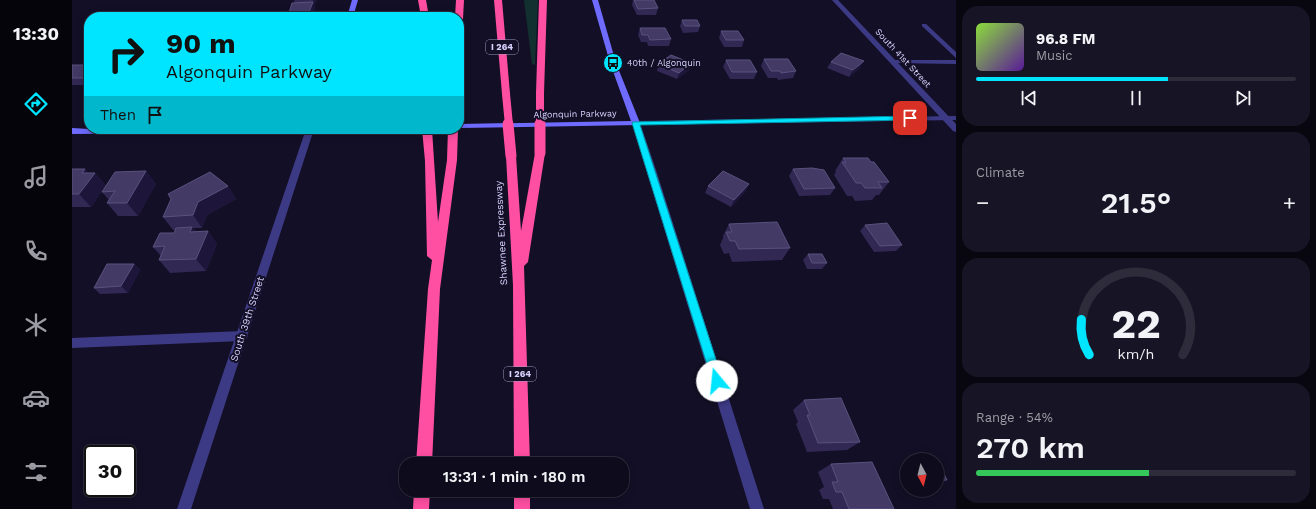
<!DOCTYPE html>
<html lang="en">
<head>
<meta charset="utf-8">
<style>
  :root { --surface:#0e0b1c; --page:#171425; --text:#f1f3f6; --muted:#9b9ba3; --line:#2e2b3b; --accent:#00e5ff }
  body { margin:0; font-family:"Work Sans",sans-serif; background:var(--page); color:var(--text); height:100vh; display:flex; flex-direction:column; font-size:15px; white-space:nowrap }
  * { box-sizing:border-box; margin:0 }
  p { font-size:13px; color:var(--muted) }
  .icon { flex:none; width:22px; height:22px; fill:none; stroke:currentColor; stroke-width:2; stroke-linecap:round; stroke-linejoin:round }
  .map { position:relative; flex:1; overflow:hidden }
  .sheet { display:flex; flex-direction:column; gap:6px; padding:6px; background:#08060f; width:360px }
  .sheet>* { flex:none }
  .hud { position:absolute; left:12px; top:12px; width:380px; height:122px; border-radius:16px; box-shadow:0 2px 10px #0003,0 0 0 1px var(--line); background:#00e5ff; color:#111; overflow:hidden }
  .needle { width:26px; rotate:173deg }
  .controls { position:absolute; left:828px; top:453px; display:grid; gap:8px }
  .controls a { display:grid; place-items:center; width:44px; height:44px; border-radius:50%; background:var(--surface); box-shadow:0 2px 10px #0003,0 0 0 1px var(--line); font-size:20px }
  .speed { position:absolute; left:12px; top:445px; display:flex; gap:8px; font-size:20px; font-weight:700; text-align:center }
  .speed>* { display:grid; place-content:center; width:52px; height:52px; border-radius:50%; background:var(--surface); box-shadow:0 2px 10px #0003,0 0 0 1px var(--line); line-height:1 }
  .speed .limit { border:2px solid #111; border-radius:6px; background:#fff; color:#111 }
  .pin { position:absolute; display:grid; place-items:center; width:34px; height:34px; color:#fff; margin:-17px; border-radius:8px; box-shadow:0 2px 6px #0006 }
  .me { position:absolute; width:44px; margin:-22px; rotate:343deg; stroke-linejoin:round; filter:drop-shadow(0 0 3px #0008) }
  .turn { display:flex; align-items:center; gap:14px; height:84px; padding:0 16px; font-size:18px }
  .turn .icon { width:52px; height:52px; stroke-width:2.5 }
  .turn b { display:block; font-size:28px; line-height:34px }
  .then { display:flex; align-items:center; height:38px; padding:0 16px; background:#0003; gap:8px; font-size:15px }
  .big { font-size:30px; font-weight:600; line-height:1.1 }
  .sheet .tile { flex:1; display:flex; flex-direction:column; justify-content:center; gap:6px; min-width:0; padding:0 14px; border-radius:16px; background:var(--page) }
  .sheet .dial { align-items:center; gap:0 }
  .dial svg { height:104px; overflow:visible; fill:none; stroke:var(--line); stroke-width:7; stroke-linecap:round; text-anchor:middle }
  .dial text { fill:var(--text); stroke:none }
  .song { display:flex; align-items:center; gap:12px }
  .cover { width:48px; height:48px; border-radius:6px; background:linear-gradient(135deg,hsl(90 70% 55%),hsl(270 70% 35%)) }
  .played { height:4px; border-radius:2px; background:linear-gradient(90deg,var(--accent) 60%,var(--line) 60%) }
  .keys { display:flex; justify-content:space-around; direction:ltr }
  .heat { display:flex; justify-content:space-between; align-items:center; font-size:22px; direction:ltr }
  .charge { height:6px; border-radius:3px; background:linear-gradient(90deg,#34c759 54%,var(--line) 0) }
  .trip { position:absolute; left:327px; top:457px; width:230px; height:40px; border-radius:16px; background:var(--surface); box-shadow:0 2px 10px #0003,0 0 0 1px var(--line); font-weight:600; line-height:40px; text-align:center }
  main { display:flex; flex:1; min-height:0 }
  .menu { display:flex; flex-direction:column; width:72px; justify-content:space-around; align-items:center; background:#06040b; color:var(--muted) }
  .menu .icon { width:28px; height:28px }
  .menu .selected { color:var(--accent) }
  .menu b { font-size:18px; color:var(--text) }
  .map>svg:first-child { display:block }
</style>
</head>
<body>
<main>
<nav class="menu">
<b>13:30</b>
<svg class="icon selected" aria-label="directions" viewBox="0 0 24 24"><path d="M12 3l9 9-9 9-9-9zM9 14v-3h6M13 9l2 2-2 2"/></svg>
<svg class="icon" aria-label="music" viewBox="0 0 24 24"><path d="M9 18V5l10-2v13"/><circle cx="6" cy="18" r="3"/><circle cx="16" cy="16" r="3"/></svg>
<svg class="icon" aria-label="phone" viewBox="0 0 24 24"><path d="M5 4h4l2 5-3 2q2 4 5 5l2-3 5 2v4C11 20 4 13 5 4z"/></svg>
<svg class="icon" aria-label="climate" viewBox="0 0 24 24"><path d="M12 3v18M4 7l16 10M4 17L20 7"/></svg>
<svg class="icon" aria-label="car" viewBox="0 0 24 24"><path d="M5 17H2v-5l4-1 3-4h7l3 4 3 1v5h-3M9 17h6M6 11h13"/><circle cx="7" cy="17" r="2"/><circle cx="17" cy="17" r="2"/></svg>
<svg class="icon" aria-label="filters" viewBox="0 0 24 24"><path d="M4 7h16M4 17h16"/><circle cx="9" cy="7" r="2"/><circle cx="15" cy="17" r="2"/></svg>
</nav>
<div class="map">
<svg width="884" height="509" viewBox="0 0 884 509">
  <rect width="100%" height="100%" fill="#130f26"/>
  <!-- green -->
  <path fill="#12302f" d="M452 0H466L463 65 460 64Z"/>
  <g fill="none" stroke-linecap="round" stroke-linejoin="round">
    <!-- service -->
    <path fill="#3d3a85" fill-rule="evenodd" d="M850 24H854L884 52V58L850 26Z
      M821 60H884V64L819 63V61Z
      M170 331 174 333 176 336 174 339 170 341 0 348V338Z"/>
    <!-- minor -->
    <path fill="#3d3a85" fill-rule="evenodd" d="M760 0H766L884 124V132L881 131Z
      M561 121H564L568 123 584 170 692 509H678L560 123Z
      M234 129H242L119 509H105Z"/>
    <!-- tertiary -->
    <path fill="#3d3a85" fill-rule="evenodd" d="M884 116V120L564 125 560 123 564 121Z"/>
    <!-- secondary -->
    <path fill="#6f6bff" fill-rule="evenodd" d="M280 0H286L281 17H275Z
      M520 0H526L544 63 568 123 567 125 387 128V124L559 121 538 63Z
      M0 128 17 129H223L219 132 0 134Z"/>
    <!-- motorway -->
    <path fill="#ff4fa3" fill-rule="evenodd" d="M346 0H354L357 17H349Z
      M384 0H392L391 19 387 21V17H383Z
      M422 0H430L438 94 434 97 430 94Z
      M467 0H475L472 93 468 96 464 93Z
      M350 129H360L366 222 375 160 376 129H386L385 160 368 289 360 464H344L356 289 360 260 355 256 353 161Z
      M468 150 473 153 456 262 452 266 458 464H442L441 285 434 156 439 153 444 156 449 231 463 153Z
      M342 490H358L357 509H341Z
      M442 490H458V509H442Z"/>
    <!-- motorway-bridge-far1 -->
    <path stroke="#ff4fa3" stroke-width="8" d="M468 93V125
      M434 94 437 125"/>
    <!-- motorway-bridge -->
    <path stroke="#ff4fa3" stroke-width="11" d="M436 124 439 156
      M468 124V153"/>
  </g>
  <!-- wall -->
  <path fill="#312854" d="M222 0H245L242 5 243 9 240 17H218L217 13 223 3Z
    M561 0H582L586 8 584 15H565L560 5Z
    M209 12 211 17H195V15Z
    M610 20 628 26 626 32 611 33 608 26Z
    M568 28 599 39 597 46H576L575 42H569L566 35Z
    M649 31 672 40 670 47H652L647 38Z
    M692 59 724 71 721 78 706 80 705 78H696L689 66Z
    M654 60 685 72 682 79H658L651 67Z
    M759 62 788 68 777 77 755 68Z
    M586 64 617 70 605 79 585 71Z
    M0 65H17V85H0Z
    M771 158 817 182 807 195H804L800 200 783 201 780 196H775L762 175 764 172 763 171Z
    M0 169H13L16 173H23L34 186 74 171 84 184 66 216H46L35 203 37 200 30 192 33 187 19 207H0Z
    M721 169 763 188 758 195 727 196 717 176Z
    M156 186 164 199 135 215 130 228H121L124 232 136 231 145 244 134 271 98 273 87 260 89 256 81 247 102 233 104 230H101L91 217Z
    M636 186 674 191 659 207 633 193Z
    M657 224 718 248 710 260 660 262 657 253 652 254 648 245 651 238V236Z
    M793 225 830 245 824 251 802 252 788 231Z
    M736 254 755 263 750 269H735L731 260Z
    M62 264 68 270 56 293 28 294 22 288Z
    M732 400 788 442 775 450 735 452 724 424 726 422 721 410Z
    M759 464 822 509H761L757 499H751L747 490 752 487 746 472Z
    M865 464 875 480 866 484H865Z"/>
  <!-- shaded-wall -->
  <path fill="#1d163a" d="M241 0H245L242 5Z
    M241 2 243 9 240 17H239L237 12Z
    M209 12 211 17H208L207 15Z
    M792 61 788 68 777 77 781 70Z
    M619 63 617 70 605 79 607 73Z
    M17 73V85L12 78Z
    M13 169 20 177 23 173 34 186 19 207 7 194 10 173Z
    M74 171 84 184 66 216 55 203Z
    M677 184 674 191 659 207 662 200Z
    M156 186 164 199 135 215 130 228 121 215 126 202Z
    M120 227 129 240 118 232Z
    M136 231 145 244 134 271 124 259Z
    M62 264 68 270 56 293 49 286Z"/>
  <!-- building -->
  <path fill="#433a66" stroke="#5a527e" d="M562 0H582L586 8 566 9Z
    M241 2 237 12 217 13 220 3Z
    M197 12H209L207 15H195Z
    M610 20H625L628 26H613Z
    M568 28H593L599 39 578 40 576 35H570Z
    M649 31H666L672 40H654Z
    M769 53 792 61 781 70 759 62Z
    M599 55 619 63 607 73 586 64Z
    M692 59H716L724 71 709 73 708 71H699Z
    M654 60H678L685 72H660Z
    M0 65H17V73L12 78H0Z
    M771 158H796L799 162H802L817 182H806L810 188H793L789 183H784L770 162H774Z
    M740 168 752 170 763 188 732 189 721 169Z
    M0 169H13L10 173H23L7 194H0Z
    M74 171 55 203H35L43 191 30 192 43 172Z
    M651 171 677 184 662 200 636 186Z
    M138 172 156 186 126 202 121 215 91 217 99 199 96 194Z
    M705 222 718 248 667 249 663 241H658L654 232H660L657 224Z
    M815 223 830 245 808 246 793 225Z
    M120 227 118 232 136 231 124 259 87 260 93 246 81 247 88 233H102L104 228Z
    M736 254H750L755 263H740Z
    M35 264H62L49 286 22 288Z
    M769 398 788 442 746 443 735 415H738L732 400Z
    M800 462 822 509H777L770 492H764L760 482H766L759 464Z
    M865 464H867L875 480H865Z"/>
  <!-- route -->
  <path fill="#00e5ff" stroke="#0095a6" d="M838 116 840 117V120L568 125 651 381 649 384 645 386 641 384 560 123 561 122Z"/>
  <!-- icons -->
  <defs>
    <symbol id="bus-disc" viewBox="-11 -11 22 22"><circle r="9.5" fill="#00e5ff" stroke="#130f26"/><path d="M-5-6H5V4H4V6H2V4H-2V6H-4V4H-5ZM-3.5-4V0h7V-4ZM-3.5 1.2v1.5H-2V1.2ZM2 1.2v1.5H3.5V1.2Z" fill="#111"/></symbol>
  </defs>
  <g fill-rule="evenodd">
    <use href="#bus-disc" x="530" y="52" width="22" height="22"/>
  </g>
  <g text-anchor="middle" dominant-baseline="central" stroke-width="4" stroke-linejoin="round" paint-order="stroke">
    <!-- shield labels -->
    <g fill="#130f26" stroke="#9e99be" stroke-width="1">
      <rect x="414" y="40" width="32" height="14" rx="3"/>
      <rect x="432" y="367" width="32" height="14" rx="3"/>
    </g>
    <g font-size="9" font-weight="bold" fill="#d9d4ff">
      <text x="430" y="47">I 264</text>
      <text x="448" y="374">I 264</text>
    </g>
    <!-- far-street labels -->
    <g font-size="9" fill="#d9d4ff" stroke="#130f26">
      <text transform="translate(831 58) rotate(47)">South 41st Street</text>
      <text transform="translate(503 114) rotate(-1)">Algonquin Parkway</text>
    </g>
    <!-- far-poi labels -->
    <g font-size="9" fill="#d9d4ff" stroke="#130f26" text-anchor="start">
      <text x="555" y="63">40th / Algonquin</text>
    </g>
    <!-- street labels -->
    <g font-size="10" fill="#d9d4ff" stroke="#130f26">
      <text transform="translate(429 233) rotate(-93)">Shawnee Expressway</text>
      <text transform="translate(175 319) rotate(-72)">South 39th Street</text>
    </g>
  </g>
</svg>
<div class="controls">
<a><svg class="needle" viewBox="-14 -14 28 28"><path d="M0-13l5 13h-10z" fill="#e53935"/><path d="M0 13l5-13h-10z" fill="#9b9ba3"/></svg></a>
</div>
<div class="speed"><div class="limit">30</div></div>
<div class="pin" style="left:838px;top:118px;background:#d93025"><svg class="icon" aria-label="arrive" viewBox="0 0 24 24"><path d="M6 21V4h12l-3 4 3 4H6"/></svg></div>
<svg class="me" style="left:645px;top:381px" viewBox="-20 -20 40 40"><circle r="19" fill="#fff"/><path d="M0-13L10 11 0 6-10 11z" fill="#00e5ff"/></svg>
<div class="trip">13:31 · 1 min · 180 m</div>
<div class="hud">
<div class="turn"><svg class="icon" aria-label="right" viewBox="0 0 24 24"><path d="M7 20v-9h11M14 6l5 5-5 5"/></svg><div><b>90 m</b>Algonquin Parkway</div></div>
<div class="then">Then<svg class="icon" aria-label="arrive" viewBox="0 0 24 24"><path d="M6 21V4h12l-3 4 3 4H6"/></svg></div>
</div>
</div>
<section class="sheet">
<div class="tile">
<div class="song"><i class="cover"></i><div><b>96.8 FM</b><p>Music</p></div></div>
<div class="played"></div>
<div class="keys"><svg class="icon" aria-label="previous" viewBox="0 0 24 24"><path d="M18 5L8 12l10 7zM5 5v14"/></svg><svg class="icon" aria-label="pause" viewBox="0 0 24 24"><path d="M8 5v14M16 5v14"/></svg><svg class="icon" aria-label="next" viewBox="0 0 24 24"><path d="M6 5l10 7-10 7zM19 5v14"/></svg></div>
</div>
<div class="tile"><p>Climate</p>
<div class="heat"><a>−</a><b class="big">21.5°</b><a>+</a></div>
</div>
<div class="tile dial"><svg viewBox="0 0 100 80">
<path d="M14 69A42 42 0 1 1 86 69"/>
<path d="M14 69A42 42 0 0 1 8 42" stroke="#00e5ff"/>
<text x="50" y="56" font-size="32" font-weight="700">22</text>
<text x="50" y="72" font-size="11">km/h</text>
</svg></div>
<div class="tile"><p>Range · 54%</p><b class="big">270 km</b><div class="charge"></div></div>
</section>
</main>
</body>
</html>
